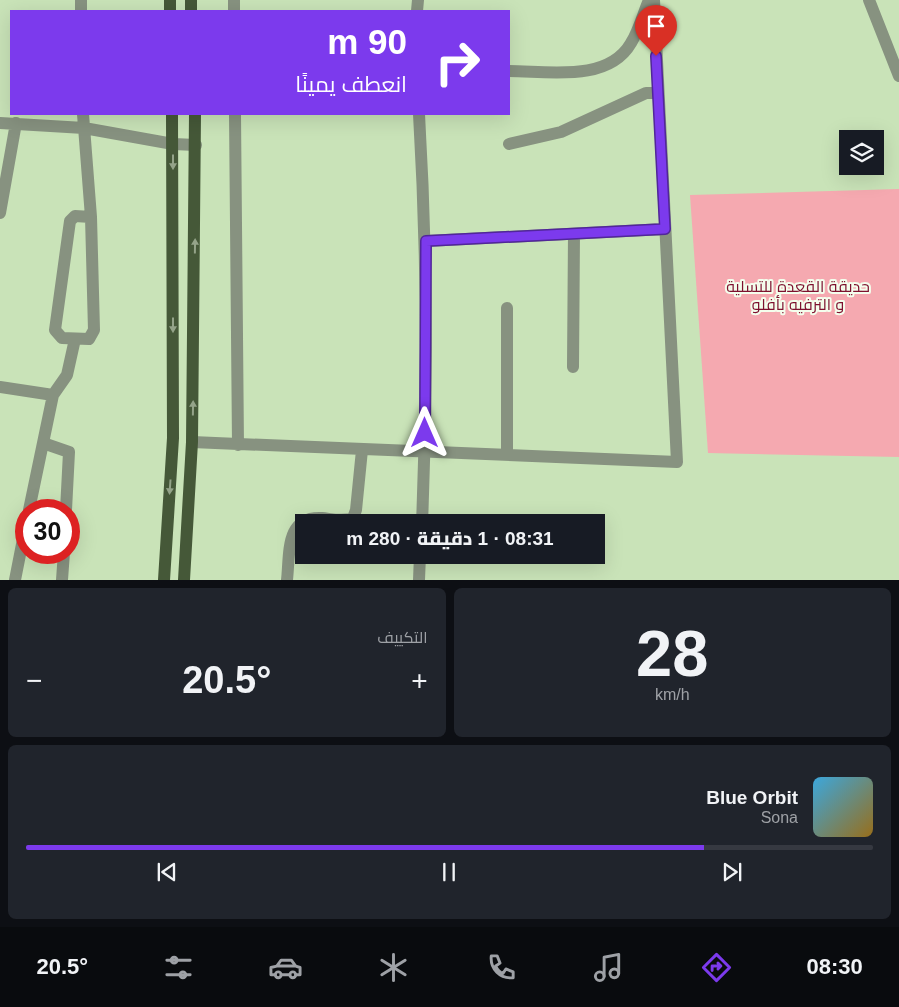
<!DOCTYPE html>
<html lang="ar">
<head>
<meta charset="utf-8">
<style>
  :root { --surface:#171b24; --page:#20242c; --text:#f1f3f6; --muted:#9ea1a6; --line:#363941; --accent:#7c3aed }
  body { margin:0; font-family:Arial,Cairo,sans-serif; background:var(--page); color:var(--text); direction:rtl; height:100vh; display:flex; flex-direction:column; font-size:19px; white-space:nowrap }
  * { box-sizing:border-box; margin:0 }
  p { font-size:16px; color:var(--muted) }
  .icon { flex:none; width:28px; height:28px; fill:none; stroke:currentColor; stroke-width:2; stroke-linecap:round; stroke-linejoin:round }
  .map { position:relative; height:580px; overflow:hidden; direction:ltr }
  .side { display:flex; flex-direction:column; gap:8px; padding:8px; background:#0d0f14; flex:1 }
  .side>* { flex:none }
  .banner { position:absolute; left:10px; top:10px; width:500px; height:105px; border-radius:0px; box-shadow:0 5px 20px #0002; direction:rtl; background:#7c3aed; color:#fff; overflow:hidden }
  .controls { position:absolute; left:839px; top:130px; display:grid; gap:10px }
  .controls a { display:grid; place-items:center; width:45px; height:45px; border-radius:0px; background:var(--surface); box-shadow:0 5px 20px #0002; font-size:25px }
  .speed { position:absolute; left:15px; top:499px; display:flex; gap:10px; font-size:25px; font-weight:700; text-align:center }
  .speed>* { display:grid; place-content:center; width:65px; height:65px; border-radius:50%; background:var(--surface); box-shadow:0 5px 20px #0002; line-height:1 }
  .speed .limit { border:8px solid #d22; background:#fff; color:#111 }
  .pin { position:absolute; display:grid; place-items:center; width:42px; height:42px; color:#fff; margin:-51px -21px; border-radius:50% 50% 50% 0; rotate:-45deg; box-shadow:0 0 5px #0007 }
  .pin .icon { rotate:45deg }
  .me { position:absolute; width:55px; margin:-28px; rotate:0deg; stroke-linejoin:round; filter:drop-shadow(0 0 4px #0008) }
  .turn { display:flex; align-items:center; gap:18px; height:105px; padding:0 20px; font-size:22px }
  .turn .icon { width:65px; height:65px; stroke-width:2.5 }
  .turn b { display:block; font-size:35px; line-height:42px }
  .big { font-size:38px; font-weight:800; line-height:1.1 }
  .side .tile { flex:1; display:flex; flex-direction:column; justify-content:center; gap:8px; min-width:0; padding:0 18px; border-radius:8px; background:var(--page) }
  .side .dial { align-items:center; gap:0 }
  .dial b { font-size:65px; line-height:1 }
  .song { display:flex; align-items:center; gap:15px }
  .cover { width:60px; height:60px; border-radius:8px; background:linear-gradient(135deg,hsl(200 70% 55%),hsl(40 70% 35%)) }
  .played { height:5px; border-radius:2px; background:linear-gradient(90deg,var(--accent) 80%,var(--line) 80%) }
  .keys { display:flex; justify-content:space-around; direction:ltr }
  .heat { display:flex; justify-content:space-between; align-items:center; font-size:28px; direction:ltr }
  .side .tiles { flex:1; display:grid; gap:8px; grid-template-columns:1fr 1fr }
  .tile:last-child { grid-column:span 2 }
  .trip { position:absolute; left:295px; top:514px; width:310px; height:50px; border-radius:0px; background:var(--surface); box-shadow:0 5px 20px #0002; font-weight:800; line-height:50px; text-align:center; direction:rtl }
  .tabs { display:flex; height:80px; justify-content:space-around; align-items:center; background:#090b0e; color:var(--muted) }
  .tabs .icon { width:35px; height:35px }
  .tabs .on { color:var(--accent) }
  .tabs b { font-size:22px; color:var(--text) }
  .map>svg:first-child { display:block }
</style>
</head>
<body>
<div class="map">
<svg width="899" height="580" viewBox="0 0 899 580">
  <rect width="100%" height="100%" fill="#c9e3b8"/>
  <!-- green -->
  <path fill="#f5a9b0" d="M899 189V457L708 453 690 195Z"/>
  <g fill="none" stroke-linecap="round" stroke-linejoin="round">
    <!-- minor -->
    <path stroke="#879280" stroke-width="12" d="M81 0V11
      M234 0V11
      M869 0 899 76
      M417 11 418 0
      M509 71C547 71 608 83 631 43 639 30 643 14 649 0
      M83 114 91 217 94 330 89 339 62 338 55 330 70 221 75 216 91 217
      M235 114 238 445
      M419 114C427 250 428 386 422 522
      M0 123 84 128 173 144 196 145
      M509 144 561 132 646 93H658
      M0 213 16 123
      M426 241 665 229
      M507 308V455
      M573 367 574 234
      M0 387 53 395
      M192 442 677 462 654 0
      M43 443 69 452 66 510
      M29 510 53 395 67 375 75 339
      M15 580 26 524
      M62 580 64 552
      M287 580C290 553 285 516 322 518 332 519 343 522 353 518L356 510 362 450
      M419 580 420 555"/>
    <!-- major -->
    <path stroke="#455838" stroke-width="12" d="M170 0V11
      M191 0V11
      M164 580 173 438 172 114
      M184 580 192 442 195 114"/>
  </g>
  <!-- one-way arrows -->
  <defs><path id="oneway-solid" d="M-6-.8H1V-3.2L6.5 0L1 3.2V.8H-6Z" transform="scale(1.25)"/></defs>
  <g fill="#94a389">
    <use href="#oneway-solid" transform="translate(173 162) rotate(90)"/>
    <use href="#oneway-solid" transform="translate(195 246) rotate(-89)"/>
    <use href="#oneway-solid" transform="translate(173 325) rotate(90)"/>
    <use href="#oneway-solid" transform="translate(193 408) rotate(-89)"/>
    <use href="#oneway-solid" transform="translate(170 487) rotate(94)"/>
  </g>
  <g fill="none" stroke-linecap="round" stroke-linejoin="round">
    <defs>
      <path id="route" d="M425 433 426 241 665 229 656 56"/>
    </defs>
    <!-- route casing -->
    <use href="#route" stroke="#51269a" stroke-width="12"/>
    <!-- route -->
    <use href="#route" stroke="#7c3aed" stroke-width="9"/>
  </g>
  <g text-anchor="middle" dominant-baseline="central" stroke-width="4" stroke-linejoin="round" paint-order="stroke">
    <!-- park labels -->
    <g font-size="16" fill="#7d102e" stroke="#f4feed">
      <text x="798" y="286">حديقة القعدة للتسلية<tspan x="798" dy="18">و الترفيه بأفلو</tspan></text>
    </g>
  </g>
</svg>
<div class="controls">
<a><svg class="icon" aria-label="layers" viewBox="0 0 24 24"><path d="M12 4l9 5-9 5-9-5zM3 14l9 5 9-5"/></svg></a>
</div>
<div class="speed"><div class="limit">30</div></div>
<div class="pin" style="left:656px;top:56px;background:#d93025"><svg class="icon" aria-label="arrive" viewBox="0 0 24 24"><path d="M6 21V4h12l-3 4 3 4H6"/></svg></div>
<svg class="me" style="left:425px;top:433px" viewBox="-20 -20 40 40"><path d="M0-17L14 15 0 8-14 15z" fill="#7c3aed" stroke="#fff" stroke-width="4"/></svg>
<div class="trip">08:31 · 1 دقيقة · 280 m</div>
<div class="banner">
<div class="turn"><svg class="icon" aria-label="right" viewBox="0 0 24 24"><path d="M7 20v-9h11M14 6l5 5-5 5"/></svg><div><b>90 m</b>انعطف يمينًا</div></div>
</div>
</div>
<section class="side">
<div class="tiles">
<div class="tile dial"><b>28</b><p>km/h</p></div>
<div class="tile"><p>التكييف</p>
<div class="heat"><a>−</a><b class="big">20.5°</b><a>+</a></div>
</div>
<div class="tile">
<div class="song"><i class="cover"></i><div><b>Blue Orbit</b><p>Sona</p></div></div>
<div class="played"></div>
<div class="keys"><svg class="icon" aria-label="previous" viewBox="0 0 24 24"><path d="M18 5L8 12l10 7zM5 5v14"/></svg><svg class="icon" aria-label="pause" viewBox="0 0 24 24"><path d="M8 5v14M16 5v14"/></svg><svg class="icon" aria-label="next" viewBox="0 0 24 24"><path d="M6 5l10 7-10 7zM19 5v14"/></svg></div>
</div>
</div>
</section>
<nav class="tabs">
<b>08:30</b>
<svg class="icon on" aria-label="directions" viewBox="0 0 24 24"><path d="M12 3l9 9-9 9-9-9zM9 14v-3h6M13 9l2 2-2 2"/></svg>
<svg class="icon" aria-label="music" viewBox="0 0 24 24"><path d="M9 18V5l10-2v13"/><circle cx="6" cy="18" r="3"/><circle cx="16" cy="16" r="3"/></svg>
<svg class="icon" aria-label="phone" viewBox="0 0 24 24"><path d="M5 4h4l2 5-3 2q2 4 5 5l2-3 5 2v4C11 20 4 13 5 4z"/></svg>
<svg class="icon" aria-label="climate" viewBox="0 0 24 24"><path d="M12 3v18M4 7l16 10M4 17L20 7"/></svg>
<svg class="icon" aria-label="car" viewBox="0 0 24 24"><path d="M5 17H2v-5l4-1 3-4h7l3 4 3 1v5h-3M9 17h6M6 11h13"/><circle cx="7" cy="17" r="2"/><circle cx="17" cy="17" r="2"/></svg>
<svg class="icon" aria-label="filters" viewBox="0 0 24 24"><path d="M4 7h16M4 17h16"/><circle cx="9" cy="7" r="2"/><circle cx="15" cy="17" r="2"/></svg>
<b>20.5°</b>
</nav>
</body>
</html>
